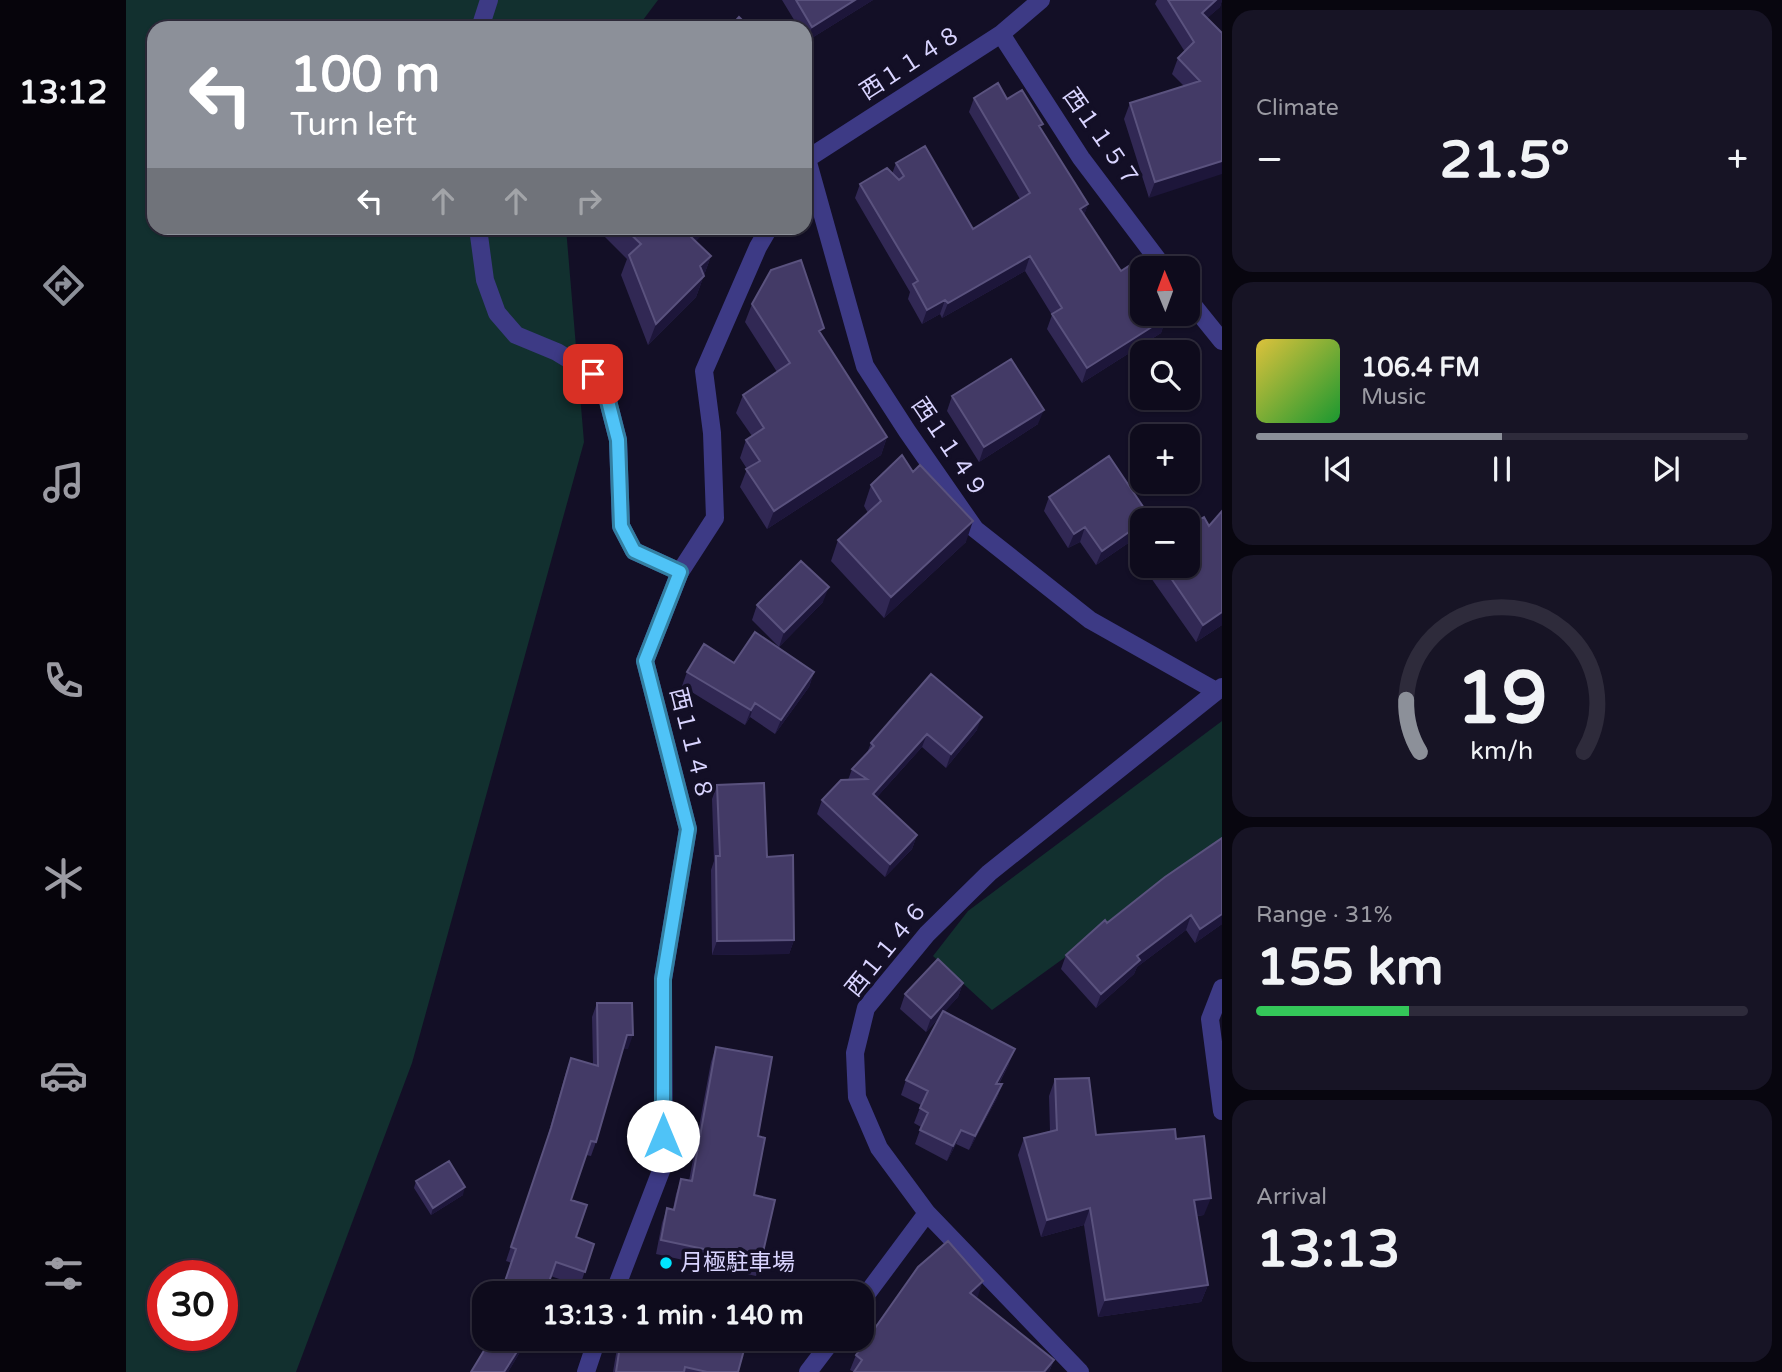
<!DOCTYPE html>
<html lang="en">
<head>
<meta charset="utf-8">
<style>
  :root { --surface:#0e0b1c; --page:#171425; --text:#f1f3f6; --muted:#9b9ba3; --line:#2e2b3b; --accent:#8c9099 }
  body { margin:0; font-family:"Varela Round","Noto Sans JP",sans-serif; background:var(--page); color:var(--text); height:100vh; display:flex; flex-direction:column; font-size:26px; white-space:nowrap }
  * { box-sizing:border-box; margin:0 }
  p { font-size:23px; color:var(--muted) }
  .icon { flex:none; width:38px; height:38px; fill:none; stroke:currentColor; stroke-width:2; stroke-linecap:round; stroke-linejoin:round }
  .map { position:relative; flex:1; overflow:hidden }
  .side { display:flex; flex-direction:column; gap:10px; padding:10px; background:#08060f; width:560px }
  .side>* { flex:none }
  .guide { position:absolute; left:21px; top:21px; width:665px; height:214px; border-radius:21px; box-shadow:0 2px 5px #0004,0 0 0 2px var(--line); background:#8c9099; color:#fff; overflow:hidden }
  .needle { width:46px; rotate:359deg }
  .buttons { position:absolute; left:1004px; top:256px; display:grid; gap:14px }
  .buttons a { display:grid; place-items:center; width:70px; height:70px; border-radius:14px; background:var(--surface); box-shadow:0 2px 5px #0004,0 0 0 2px var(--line); font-size:35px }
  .speed { position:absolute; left:21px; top:1260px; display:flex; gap:14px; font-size:35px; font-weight:700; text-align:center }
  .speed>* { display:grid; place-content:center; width:91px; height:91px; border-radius:50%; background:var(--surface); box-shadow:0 2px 5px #0004,0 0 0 2px var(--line); line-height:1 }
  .speed .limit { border:10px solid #d22; background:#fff; color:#111 }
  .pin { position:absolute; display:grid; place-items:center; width:60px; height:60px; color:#fff; margin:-30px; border-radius:14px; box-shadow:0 4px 10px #0006 }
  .me { position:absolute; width:77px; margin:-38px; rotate:0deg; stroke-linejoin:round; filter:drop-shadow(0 0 5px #0008) }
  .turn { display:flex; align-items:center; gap:24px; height:147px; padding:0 28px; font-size:32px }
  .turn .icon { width:91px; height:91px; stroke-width:2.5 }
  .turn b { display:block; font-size:49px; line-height:60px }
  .lanes { display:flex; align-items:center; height:66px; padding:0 28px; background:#0003; justify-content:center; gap:35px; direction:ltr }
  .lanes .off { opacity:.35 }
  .big { font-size:52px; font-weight:700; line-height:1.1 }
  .side .card { flex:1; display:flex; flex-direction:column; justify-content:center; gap:10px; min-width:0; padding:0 24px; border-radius:21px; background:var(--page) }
  .side .dial { align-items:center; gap:0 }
  .dial svg { height:182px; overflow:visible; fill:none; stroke:var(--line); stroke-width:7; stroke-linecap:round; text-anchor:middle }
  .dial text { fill:var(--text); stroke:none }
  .song { display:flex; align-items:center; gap:21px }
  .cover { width:84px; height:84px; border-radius:10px; background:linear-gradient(135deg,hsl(50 70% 55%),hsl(130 70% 35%)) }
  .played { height:7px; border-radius:4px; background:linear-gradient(90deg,var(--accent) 50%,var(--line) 50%) }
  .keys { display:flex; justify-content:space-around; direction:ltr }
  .heat { display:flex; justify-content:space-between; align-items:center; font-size:38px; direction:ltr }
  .charge { height:10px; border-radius:5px; background:linear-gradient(90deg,#34c759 31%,var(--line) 0) }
  .trip { position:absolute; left:346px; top:1281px; width:402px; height:70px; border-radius:21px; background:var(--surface); box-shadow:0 2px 5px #0004,0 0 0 2px var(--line); font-weight:700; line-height:70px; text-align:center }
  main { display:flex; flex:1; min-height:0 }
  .dock { display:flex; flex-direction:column; width:126px; justify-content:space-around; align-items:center; background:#06040b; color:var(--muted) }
  .dock .icon { width:49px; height:49px }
  .dock .selected { color:var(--accent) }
  .dock b { font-size:32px; color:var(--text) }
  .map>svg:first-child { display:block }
</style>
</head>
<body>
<main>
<nav class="dock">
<b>13:12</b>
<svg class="icon selected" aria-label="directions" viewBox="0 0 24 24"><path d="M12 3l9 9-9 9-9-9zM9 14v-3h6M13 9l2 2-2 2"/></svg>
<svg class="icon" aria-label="music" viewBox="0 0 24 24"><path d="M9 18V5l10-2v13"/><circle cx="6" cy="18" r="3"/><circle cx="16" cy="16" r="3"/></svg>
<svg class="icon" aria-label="phone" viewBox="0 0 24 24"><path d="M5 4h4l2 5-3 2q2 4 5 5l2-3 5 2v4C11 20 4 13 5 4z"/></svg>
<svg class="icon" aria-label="climate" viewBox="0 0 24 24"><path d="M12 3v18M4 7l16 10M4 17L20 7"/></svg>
<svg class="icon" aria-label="car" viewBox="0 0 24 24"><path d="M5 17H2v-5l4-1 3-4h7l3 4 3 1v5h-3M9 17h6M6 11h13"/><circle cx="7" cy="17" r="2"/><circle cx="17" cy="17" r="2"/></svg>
<svg class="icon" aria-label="filters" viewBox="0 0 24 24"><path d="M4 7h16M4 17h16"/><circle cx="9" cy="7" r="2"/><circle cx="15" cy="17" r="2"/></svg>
</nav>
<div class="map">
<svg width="1096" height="1372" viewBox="0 0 1096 1372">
  <rect width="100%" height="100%" fill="#130f26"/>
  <!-- green -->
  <path fill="#12302f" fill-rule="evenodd" d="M0 0H532L511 28H28V228H440L458 442 286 1063 170 1372H0ZM37 1276H96V1335H37Z
    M1096 721V844L866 1010 807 956 842 911Z"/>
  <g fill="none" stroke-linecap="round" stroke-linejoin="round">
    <!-- lane -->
    <path stroke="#3d3a85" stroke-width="18" d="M354 28 363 0
      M352 228 359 280 371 313 390 335 431 352 467 374 482 401 492 440 495 526 508 551 554 572"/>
    <!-- street -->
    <path stroke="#3d3a85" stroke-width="18" d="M875 34 955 158 1038 268
      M681 159 739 366 781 431 849 529 964 620 1090 691
      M679 164 681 159 875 34 915 0
      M1062 299 1096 341
      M1096 988 1084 1019 1096 1111
      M488 1293 538 1163 537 979 562 829 519 661 554 572 589 518 586 433 578 371 632 247 643 228
      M737 1299 801 1213
      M460 1372 471 1339
      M682 1372 707 1339
      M954 1372 801 1213 753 1148 731 1097 729 1053 740 1008 801 934 863 873 1096 687"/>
  </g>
  <!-- wall -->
  <path fill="#312854" d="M656 0H747L681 41 679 38V28H673Z
    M1031 0H1096L1094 7 1081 18 1096 33 1023 198 998 119 1004 103 1058 86 1046 74 1052 58 1059 52 1029 4Z
    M848 98 881 99 915 129 962 204 958 215 995 271 1040 318 1035 333 956 383 921 329 926 315 899 271 816 318 814 314 796 324 782 299 784 292 729 198 734 184 766 174 770 163 847 229 894 199 843 112Z
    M480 228H583L569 241 585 256 570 297 522 345 495 275 501 259 477 235Z
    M626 304 696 335 761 437 755 455 641 529 614 487 621 469 614 458 620 440 626 436 610 413 617 395 651 372 619 322Z
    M826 396 912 424 853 462 821 411Z
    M787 472 840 542 758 618 705 561 712 540 742 513 738 506 745 485Z
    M923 497 1017 520V533L970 565 954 542 942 548 918 511Z
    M1019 565H1062L1096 625 1070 642 1018 568Z
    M697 602 653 647 626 620 631 605Z
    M608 663 688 672 683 687 649 734 624 717 619 725 556 686 561 672Z
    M805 674 851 730 820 768 796 747 751 797 791 835 786 849 759 877 691 814 696 800 722 780 726 769 741 753 745 743Z
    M591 785 641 857 668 940 663 954 586 955 585 870 588 861 586 799Z
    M1096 838V924L1069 943 1060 930 1011 967 1008 974 970 1008 935 969 940 955 981 923Z
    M837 983 832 997 818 1012 883 1064 873 1084H876L871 1098 843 1150 830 1144 821 1161 789 1144 795 1127 788 1123 795 1105 775 1095 780 1080 813 1018 800 1032 774 1009 779 994Z
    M471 1003 502 1049H497L470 1142 465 1156 460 1155 445 1200 450 1237 468 1244 454 1286 380 1261 420 1142 440 1072 445 1058 467 1065 466 1017Z
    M590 1047 632 1136 628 1195 635 1261 630 1276 530 1254 536 1223 541 1208 547 1209 550 1194 555 1179 563 1181 585 1062Z
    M929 1079 970 1135 1050 1139 1078 1215 1071 1216 1082 1285 1075 1302 972 1317 958 1225 915 1237 892 1155 898 1138 924 1131 923 1096Z
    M290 1181 337 1195 305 1215 288 1188Z
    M852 1296 850 1298 928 1360 923 1372H728L724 1370 730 1355Z
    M359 1339H403L398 1353 394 1352 382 1372H345L364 1342 358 1340Z
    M494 1339H621L612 1372H487L491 1348Z"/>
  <!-- shaded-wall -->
  <path fill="#1d163a" d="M729 0H747L681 41 686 27Z
    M1090 0H1096L1094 7 1070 28 1076 13Z
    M1096 161V174L1023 198 1029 182Z
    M962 204 957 218 954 209Z
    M570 228H583L555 256 563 235Z
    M585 256 570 297 522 345 530 324 574 266Z
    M904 256 899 271 816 318 822 303Z
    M819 300 814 314 796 324 801 310Z
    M1040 318 1035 333 956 383 961 368Z
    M918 410 912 424 853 462 858 447Z
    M761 437 755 455 641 529 648 511Z
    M847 521 840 542 758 618 765 597Z
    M1017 522V533L970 565 976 551Z
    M959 527 954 542 942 548 948 534Z
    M703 587 697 602 653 647 658 632Z
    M1096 612V625L1070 642 1077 625Z
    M688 672 683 687 649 734 655 720Z
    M629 703 624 717 619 725 625 710Z
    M856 717 851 730 820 768 825 754Z
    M801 734 796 747 742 807 747 794Z
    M791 835 786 849 759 877 764 864Z
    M1096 914V924L1069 943 1074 929Z
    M1065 915 1060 930 1011 967 1008 974 970 1008 975 994 1011 956Z
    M668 940 663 954 586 955 591 941Z
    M837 983 832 997 800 1032 805 1018Z
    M501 1035H507L502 1049H496Z
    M889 1049 883 1064 865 1098 870 1084Z
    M876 1084 871 1098 843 1150 849 1136Z
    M835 1130 830 1144 821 1161 827 1146Z
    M339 1187 337 1195 305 1215 307 1208Z
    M1085 1198 1078 1215 1062 1217 1068 1200Z
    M964 1208 958 1225 915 1237 921 1220Z
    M857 1281 852 1296 839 1307 844 1293Z
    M1082 1285 1075 1302 972 1317 979 1300Z
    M399 1339 394 1352 382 1372H378Z
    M928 1360 923 1372H918Z"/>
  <!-- building -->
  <path fill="#433a66" stroke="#5a527e" stroke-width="2" d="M670 0H729L686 27Z
    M1042 0H1090L1076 13 1096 33V161L1029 182 1004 103 1074 81 1052 58 1068 42Z
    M613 17 624 28H603Z
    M872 83 881 99 896 90 917 124 913 126 962 204 954 209 995 271 1006 264 1017 282V313H1037L1040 318 961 368 926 314 936 308 904 256 822 303 819 300 801 310 787 284 792 281 734 184 761 168 773 180 778 176 770 163 799 146 847 229 904 193 848 98Z
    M498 228H570L563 235 585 256 574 266 578 276 530 324 503 255 515 244Z
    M675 260 698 328 693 331 761 437 648 511 620 469 634 461 620 440 638 428 617 395 664 363 626 304 645 270Z
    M885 359 918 410 858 447 826 396Z
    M776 455 787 472 794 465 847 521 765 597 712 540 755 501 745 485Z
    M983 456 1024 517 1020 520H1017V522L976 551 959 527 948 534 923 497Z
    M1096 511V612L1077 625 1036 565H1062V526L1078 517 1083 526Z
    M675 561 703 587 658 632 631 605Z
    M629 632 688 672 655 720 629 703 625 710 561 672 578 644 608 663Z
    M805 674 856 717 825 754 801 734 747 794 791 835 764 864 696 800 715 780 741 779 726 769 748 746 745 743Z
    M638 783 641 857 667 855 668 940 591 941 590 856H594L591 785Z
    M1096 838V914L1074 929 1065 915 1011 956 1014 960 975 994 940 955 979 920 981 923 1039 877Z
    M812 959 837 983 805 1018 779 994Z
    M471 1003H506L507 1035H501L470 1142 465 1141 445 1200 461 1205 450 1237 468 1244 459 1272 430 1262 419 1293H375L390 1249 385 1247 425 1128 445 1058 472 1066Z
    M817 1011 889 1049 870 1084H876L849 1136 835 1130 827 1146 794 1130 802 1113 794 1108 802 1091 780 1080Z
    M590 1047 646 1057 632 1136 639 1138 628 1195 649 1200 635 1261 535 1240 541 1208 548 1210 555 1179 566 1181Z
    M963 1078 970 1135 1049 1129 1050 1139 1078 1136 1085 1198 1068 1200 1082 1285 979 1300 964 1208 921 1220 898 1138 931 1130 929 1079Z
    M323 1161 339 1187 307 1208 290 1181Z
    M822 1241 857 1281 844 1293 928 1360 918 1372H728L736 1360 730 1355 792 1267Z
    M365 1339H399L378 1372H345Z
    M495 1339H621L612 1372H581L559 1367 558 1372H490Z"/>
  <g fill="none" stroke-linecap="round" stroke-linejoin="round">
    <defs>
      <path id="route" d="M467 374 482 401 492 440 495 526 508 551 554 572 519 661 562 829 537 979V1136"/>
    </defs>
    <!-- route casing -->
    <use href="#route" stroke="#337fa1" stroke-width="18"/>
    <!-- route -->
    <use href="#route" stroke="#4fc3f7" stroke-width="12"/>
  </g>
  <!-- markers -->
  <circle fill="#00e5ff" stroke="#130f26" stroke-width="2.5" cx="540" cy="1263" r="7"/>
  <g text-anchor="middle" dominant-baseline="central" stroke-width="7" stroke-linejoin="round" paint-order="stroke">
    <!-- street labels -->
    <g font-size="23" fill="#d9d4ff" stroke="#130f26">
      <text transform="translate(785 63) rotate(-33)">西１１４８</text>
      <text transform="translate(975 138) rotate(55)">西１１５７</text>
      <text transform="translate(823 448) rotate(56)">西１１４９</text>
      <text transform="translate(565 744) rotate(76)">西１１４８</text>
      <text transform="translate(761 949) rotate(-51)">西１１４６</text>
    </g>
    <!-- poi labels -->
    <g font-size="23" fill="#d9d4ff" stroke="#130f26" text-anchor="start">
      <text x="554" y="1263">月極駐車場</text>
    </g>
  </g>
</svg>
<div class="buttons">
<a><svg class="needle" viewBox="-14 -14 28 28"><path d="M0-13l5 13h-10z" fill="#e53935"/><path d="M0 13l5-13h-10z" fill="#9b9ba3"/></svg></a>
<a><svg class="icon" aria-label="search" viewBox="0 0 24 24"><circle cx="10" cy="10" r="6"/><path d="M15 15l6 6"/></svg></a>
<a>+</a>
<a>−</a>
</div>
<div class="speed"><div class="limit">30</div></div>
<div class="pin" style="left:467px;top:374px;background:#d93025"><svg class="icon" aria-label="arrive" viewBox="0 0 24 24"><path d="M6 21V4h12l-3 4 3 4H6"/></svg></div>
<svg class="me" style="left:537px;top:1136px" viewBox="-20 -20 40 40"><circle r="19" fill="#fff"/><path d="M0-13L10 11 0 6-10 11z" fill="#4fc3f7"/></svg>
<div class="trip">13:13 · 1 min · 140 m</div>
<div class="guide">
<div class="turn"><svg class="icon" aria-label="left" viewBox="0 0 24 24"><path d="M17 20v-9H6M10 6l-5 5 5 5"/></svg><div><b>100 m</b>Turn left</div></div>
<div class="lanes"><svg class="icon" aria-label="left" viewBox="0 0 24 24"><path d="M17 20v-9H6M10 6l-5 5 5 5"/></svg><svg class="icon off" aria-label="ahead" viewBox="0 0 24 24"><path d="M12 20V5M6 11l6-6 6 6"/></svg><svg class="icon off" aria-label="ahead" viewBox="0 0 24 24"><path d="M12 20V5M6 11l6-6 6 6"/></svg><svg class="icon off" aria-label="right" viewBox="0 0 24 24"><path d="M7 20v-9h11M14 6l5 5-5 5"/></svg></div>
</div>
</div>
<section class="side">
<div class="card"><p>Climate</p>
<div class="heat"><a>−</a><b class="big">21.5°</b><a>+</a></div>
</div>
<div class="card">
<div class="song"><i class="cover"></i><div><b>106.4 FM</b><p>Music</p></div></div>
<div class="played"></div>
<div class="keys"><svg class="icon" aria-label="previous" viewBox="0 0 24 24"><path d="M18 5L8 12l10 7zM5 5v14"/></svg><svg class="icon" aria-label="pause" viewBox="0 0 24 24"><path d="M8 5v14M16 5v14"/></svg><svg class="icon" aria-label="next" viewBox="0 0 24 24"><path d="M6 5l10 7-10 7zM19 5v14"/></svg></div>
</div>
<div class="card dial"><svg viewBox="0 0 100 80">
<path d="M14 69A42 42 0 1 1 86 69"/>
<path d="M14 69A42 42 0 0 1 8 46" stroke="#8c9099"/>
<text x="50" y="56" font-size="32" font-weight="700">19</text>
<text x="50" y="72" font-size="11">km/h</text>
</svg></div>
<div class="card"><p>Range · 31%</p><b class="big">155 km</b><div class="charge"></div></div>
<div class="card"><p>Arrival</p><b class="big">13:13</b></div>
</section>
</main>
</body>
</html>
